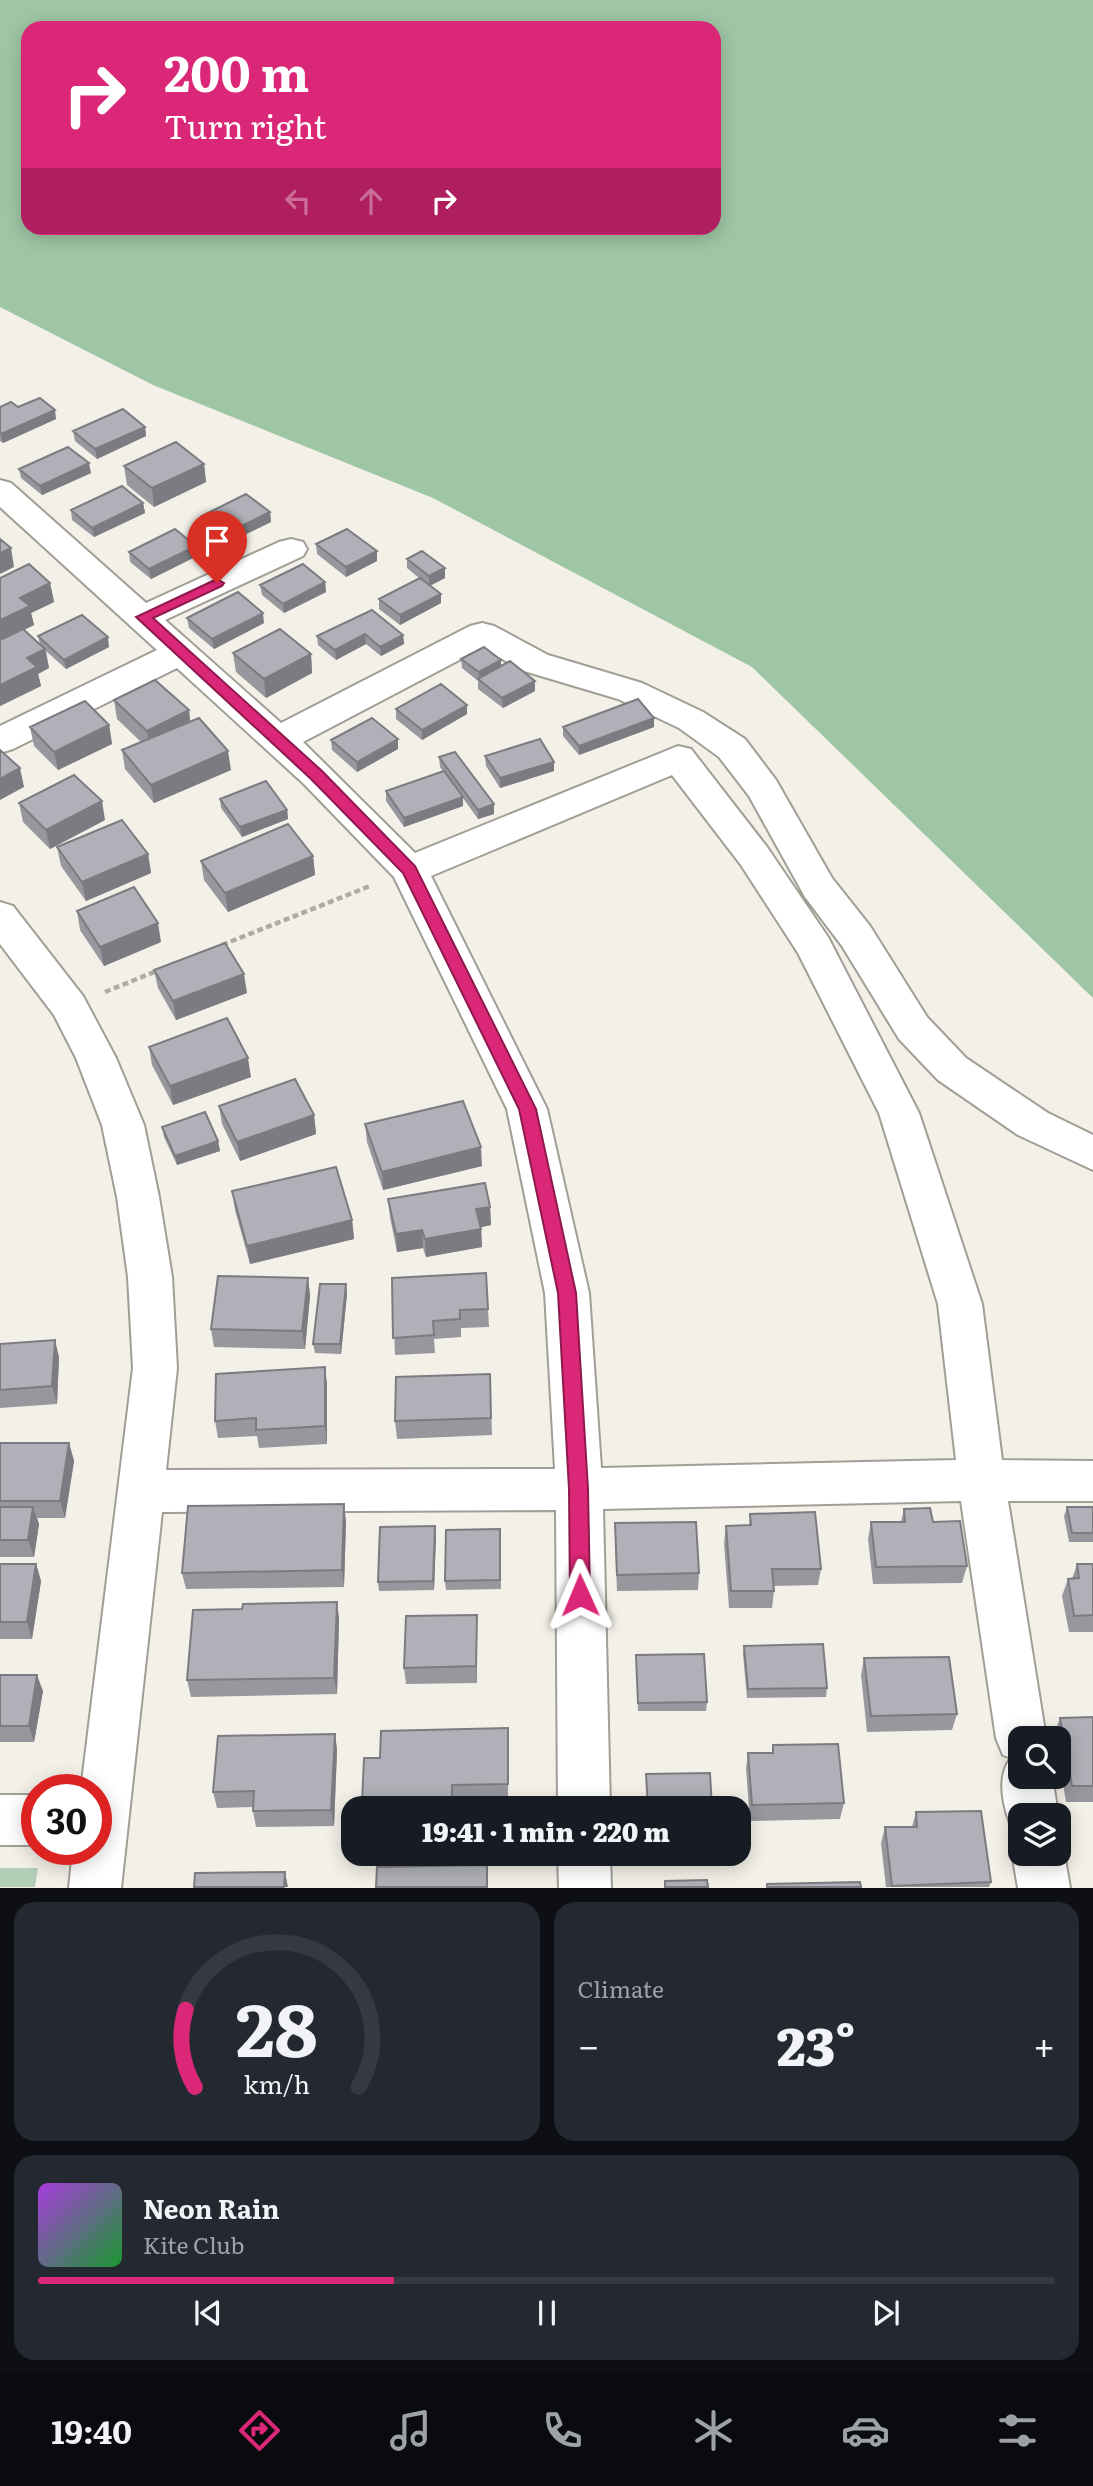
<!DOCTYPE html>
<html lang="en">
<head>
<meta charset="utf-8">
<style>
  :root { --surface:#171b24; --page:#242831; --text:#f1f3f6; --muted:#9ea1a6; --line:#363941; --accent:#db2777 }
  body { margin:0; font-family:Literata,serif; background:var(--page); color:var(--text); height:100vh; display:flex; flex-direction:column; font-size:26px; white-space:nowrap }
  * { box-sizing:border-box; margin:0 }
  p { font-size:23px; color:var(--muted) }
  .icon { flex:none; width:38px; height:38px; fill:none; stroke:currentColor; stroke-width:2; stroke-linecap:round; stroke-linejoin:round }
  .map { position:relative; height:1888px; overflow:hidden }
  .drawer { display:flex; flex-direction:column; gap:14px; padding:14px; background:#0d0f14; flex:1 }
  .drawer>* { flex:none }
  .guide { position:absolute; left:21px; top:21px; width:700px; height:214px; border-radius:21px; box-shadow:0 4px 18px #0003; background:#db2777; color:#fff; overflow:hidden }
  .controls { position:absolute; left:1008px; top:1726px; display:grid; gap:14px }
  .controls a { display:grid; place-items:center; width:63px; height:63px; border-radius:14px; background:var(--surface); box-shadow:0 4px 18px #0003; font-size:35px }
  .speed { position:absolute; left:21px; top:1774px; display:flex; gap:14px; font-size:35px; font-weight:700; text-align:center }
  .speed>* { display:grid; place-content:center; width:91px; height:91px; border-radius:50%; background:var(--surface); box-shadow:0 4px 18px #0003; line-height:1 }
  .speed .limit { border:10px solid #d22; background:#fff; color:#111 }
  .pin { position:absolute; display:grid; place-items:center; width:60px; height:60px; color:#fff; margin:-72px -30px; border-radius:50% 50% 50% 0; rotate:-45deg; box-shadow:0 0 7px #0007 }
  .pin .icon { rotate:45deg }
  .me { position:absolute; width:77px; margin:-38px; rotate:359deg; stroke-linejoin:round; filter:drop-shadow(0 0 5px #0008) }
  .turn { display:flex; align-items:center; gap:24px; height:147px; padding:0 28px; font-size:32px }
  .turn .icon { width:91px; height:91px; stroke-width:2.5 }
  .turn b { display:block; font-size:49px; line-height:60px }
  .lanes { display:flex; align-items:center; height:66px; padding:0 28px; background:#0003; justify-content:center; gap:35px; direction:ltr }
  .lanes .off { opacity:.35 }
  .big { font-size:52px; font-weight:800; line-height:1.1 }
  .drawer .card { flex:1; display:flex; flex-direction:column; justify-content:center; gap:10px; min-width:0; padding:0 24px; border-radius:21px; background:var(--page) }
  .drawer .dial { align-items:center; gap:0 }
  .dial svg { height:182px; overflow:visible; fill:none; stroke:var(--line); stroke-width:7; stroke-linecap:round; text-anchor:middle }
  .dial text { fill:var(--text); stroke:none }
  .song { display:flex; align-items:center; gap:21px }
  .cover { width:84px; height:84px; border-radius:10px; background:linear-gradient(135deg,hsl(280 70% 55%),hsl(130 70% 35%)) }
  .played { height:7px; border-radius:4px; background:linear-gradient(90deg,var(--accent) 35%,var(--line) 35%) }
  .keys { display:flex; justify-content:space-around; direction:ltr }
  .heat { display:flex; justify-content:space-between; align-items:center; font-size:38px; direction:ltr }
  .drawer .tiles { flex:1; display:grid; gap:14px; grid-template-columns:1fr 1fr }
  .card:last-child { grid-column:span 2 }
  .trip { position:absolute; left:341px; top:1796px; width:410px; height:70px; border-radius:21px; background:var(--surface); box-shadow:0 4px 18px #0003; font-weight:800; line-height:70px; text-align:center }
  .tab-bar { display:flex; height:112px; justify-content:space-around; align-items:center; background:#090b0e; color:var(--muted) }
  .tab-bar .icon { width:49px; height:49px }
  .tab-bar .current { color:var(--accent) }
  .tab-bar b { font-size:32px; color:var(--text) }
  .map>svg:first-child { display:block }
</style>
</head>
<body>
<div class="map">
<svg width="1093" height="1888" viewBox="0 0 1093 1888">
  <rect width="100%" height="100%" fill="#f2f0e7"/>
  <!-- green -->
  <path fill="#b2ceb7" d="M0 1868H38L35 1887H0Z"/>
  <!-- forest -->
  <path fill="#9ec6a5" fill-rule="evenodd" d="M0 0H1093V998L752 667 433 498 153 385 0 307ZM28 28H714V228H28Z"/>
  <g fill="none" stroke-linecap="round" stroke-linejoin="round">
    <defs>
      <path id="minor" d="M0 480 11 483 146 603 279 542 291 539 303 542 307 549 303 556 165 620 281 723 470 626 482 623 494 626 548 655 642 683 703 712 745 739 776 780 832 878 870 926 927 1017 966 1058 1048 1113 1093 1135V1170L1018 1135 938 1080 899 1039 842 946 805 897 749 796 719 757 679 728 618 699 524 671 482 648 303 742 415 853 678 746 691 749 767 847 828 937 919 1113 982 1304 1002 1460 1093 1461V1501H1008L1046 1738H1020V1776H1052L1058 1815H1020V1853H1059V1841L1064 1853 1070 1888H1018L1012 1853 1020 1835 1014 1833C1004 1811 995 1778 1011 1758L1003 1755 996 1738 961 1501 603 1509 610 1808H558L556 1510 162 1512 121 1888H69L73 1850H96V1790H81L133 1368 128 1277 117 1197 102 1125 76 1058 54 1015 0 944V902L13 906 83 996 116 1058 144 1125 159 1197 172 1277 177 1368 166 1470 555 1469 545 1293 507 1109 394 877 304 784 177 668 13 749 0 753V726L157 650 0 507ZM672 775 741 865 798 953 879 1113 938 1304 956 1460 601 1468 589 1293 547 1109 431 876Z
        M0 1795H37V1845H0Z
        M558 1853H610L611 1888H559Z"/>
    </defs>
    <!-- minor casing -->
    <use href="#minor" stroke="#a09e95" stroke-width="4"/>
    <!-- path -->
    <path stroke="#adaba4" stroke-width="4.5" stroke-dasharray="6 3.5" stroke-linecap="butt" d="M222 945 370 886
      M105 992 159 970"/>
    <!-- minor -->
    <use href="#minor" fill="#fff" fill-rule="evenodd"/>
  </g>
  <!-- wall -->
  <path fill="#97979e" d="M0 407H18L56 419 3 443 0 441Z
    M145 427 146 436 97 459 75 441 73 431Z
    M204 464 206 482 154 507 127 485 124 466Z
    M19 469 91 473 42 495 21 478Z
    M143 503 145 513 94 537 72 520 71 510Z
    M270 512 271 522 226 544 203 525 202 516Z
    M316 544 377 561 346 577 317 554Z
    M129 552 197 556 151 579 130 562Z
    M407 559 445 568V578L430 586 441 594V603L400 625 379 609V599L419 578 407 568Z
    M0 578 50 583 54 602 31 613 34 625 24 630 40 644 38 636 109 647 66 669 46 651 49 668 38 674 41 686 0 706Z
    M325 582 326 592 284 613 262 595 260 585Z
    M372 610 403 635 404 644 381 656 366 644 336 660 318 645 317 636Z
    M187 618 264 623 214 649 189 628Z
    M233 653 311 654 312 673 266 698 236 672Z
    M461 659 501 660V666L535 681V691L503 708 478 689V681L462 668Z
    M114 700 189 710 190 722 231 770 154 803 125 769 122 750 141 742 117 719Z
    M396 709 467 714 422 740 396 719Z
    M654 718V727L579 755 563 736V727Z
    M109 725 112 744 58 770 34 746 30 727Z
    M331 740 398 749 357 772 332 750Z
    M485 756 554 762V771L500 788 486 766Z
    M439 757 494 814 478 819 463 798V806L404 827 386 801V791L443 771 440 767Z
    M220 799 287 810 288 819 242 837 221 808Z
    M19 803 105 820 50 849 23 822Z
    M57 847 148 854 151 873 86 901 61 866Z
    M313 856 315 875 228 912 204 880 201 861Z
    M77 911 161 942 104 966 80 930Z
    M154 970 247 993 176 1020 158 988Z
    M149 1047 251 1077 173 1105 152 1065Z
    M219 1106 314 1115 316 1134 240 1161 222 1124Z
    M365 1124 482 1166 383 1190 367 1142Z
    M162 1127 218 1141 220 1151 177 1165 164 1137Z
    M232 1191 352 1220 354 1239 250 1264 235 1210Z
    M388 1199 490 1207 491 1225 481 1227 482 1247 426 1257 423 1248 397 1252 390 1217Z
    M308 1278 310 1296 305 1349 214 1347 211 1329Z
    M392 1278 488 1309 489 1327 461 1328V1337L434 1339 435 1353 395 1355Z
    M347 1294 341 1354 315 1353 313 1344Z
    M0 1344 59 1357 57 1404 0 1408Z
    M325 1367 327 1385V1444L259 1448 257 1436 218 1438 215 1421Z
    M490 1374 492 1435 397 1439 395 1421Z
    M0 1443H69L74 1461 65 1518H37L39 1524 34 1557H0Z
    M1067 1507H1093V1542H1069L1064 1516Z
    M904 1509 933 1522 967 1566 962 1583 873 1584 868 1539 871 1522H901Z
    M750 1514 821 1569 818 1585 773 1586 774 1591 772 1608H729L724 1543 726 1526 749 1525Z
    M346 1521 344 1587 186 1589 182 1573Z
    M615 1523 699 1573 698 1590 617 1591 615 1540Z
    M500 1529 501 1589 446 1590 445 1581Z
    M436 1535 434 1590 379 1591 378 1582Z
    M0 1564H36L41 1581 32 1639H0Z
    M1077 1564H1093V1632H1069L1062 1596 1068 1579H1072Z
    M339 1618 337 1694 191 1697 187 1680Z
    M477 1632V1683L406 1684 404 1668Z
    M744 1646 827 1688 826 1697 747 1698 743 1654Z
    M636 1655 707 1702 706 1711H638Z
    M864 1658 957 1714 952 1730 867 1732 861 1675Z
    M0 1675 43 1691 34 1742H0Z
    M1093 1717V1802H1066L1059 1760V1738H1055L1054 1734 1060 1718Z
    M508 1728V1800L453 1801V1808H363L362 1802 380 1758Z
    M335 1734 337 1750 334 1826 256 1827 253 1811V1807L217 1808 213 1792Z
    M773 1745 844 1803 840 1819 750 1821 746 1769 748 1753H772Z
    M916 1812 991 1882 989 1887H886L881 1843 885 1827H912Z"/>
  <!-- shaded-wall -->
  <path fill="#7b7b81" d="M55 410 56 419 3 443 1 434Z
    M145 427 146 436 97 459 95 449Z
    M89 463 91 473 42 495 40 486Z
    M204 464 206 482 154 507 152 488Z
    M143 503 145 513 94 537 92 528Z
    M270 512 271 522 226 544 225 534Z
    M196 546 197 556 151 579 149 569Z
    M11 548 14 567 0 574V553Z
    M377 551V561L346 577V567Z
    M445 568V578L429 586V576Z
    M325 582 326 592 284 613 283 604Z
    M50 583 54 602 31 613 34 625 0 641V620L20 598Z
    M441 594V603L400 625V615Z
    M263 613 264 623 214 649 212 639Z
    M365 634 366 644 336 660 335 650Z
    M403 635 404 644 381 656 380 647Z
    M108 637 109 647 66 669 64 660Z
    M45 649 49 668 38 674 41 686 0 706V685L27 658Z
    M311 654 312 673 266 698 264 679Z
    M501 660V670L479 680V672Z
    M535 681V691L503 708 502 698Z
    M467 705V714L422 740V730Z
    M189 710 191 729 150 750 147 731Z
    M654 718V727L579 755V746Z
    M109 725 112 744 58 770 54 752Z
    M398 739V749L357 772V762Z
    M228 751 231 770 154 803 151 785Z
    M554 762V771L500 788V778Z
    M20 768 24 787 0 800V779Z
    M463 797V806L404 827V818Z
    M102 801 105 820 50 849 46 830Z
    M494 804V814L478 819V810Z
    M287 810 288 819 242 837 240 827Z
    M148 854 151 873 86 901 82 882Z
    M313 856 315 875 228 912 225 893Z
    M158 923 161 942 104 966 100 947Z
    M244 974 247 993 176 1020 173 1001Z
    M248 1058 251 1077 173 1105 170 1086Z
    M314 1115 316 1134 240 1161 237 1142Z
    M218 1141 220 1151 177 1165 175 1156Z
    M481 1147 482 1166 383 1190 382 1172Z
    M490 1207 491 1225 477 1228 476 1209Z
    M352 1220 354 1239 250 1264 247 1246Z
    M481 1229 482 1247 426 1257 425 1239Z
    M422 1230 423 1248 397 1252 396 1234Z
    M308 1278 310 1296 305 1349 302 1331Z
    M346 1284 347 1294 341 1354 340 1344Z
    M55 1340 59 1357 57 1404 52 1386Z
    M325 1367 327 1385V1444L325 1426Z
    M69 1443 74 1461 65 1518 60 1501Z
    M344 1504 346 1521 344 1587 342 1570Z
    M33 1507 39 1524 34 1557 28 1540Z
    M435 1526 436 1535 434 1590 433 1581Z
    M36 1564 41 1581 32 1639 27 1622Z
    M337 1602 339 1618 337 1694 334 1678Z
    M477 1615V1683L476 1666Z
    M37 1675 43 1691 34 1742 29 1726Z
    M335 1734 337 1750 334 1826 331 1810Z
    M285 1872 288 1887H284Z"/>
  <!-- building -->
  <path fill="#b0b0b8" stroke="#7b7b81" stroke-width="2" d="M40 398 55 410 1 434 0 433V407L11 402 18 407Z
    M123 409 145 427 95 449 73 431Z
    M176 442 204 464 152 488 124 466Z
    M68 447 89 463 40 486 19 469Z
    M122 486 143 503 92 528 71 510Z
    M246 494 270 512 225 534 202 516Z
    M175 529 196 546 149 569 129 552Z
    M347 529 377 551 346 567 316 544Z
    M0 539 11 548 0 553Z
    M422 551 445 568 429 576 407 559Z
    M29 564 50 583 20 598 30 606 0 620V578Z
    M303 564 325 582 283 604 260 585Z
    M420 578 441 594 400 615 379 599Z
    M238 592 263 613 212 639 187 618Z
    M372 610 403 635 380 647 365 634 335 650 317 636Z
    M82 615 108 637 64 660 38 636Z
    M23 629 45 649 27 658 37 667 0 685V640Z
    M280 629 311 654 264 679 233 653Z
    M484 647 501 660 479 672 461 659Z
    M510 661 535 681 502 698 478 679Z
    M155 680 189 710 147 731 114 700Z
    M441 684 467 705 422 730 396 709Z
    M638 699 654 718 579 746 563 727Z
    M85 701 109 725 54 752 30 727Z
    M199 718 228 751 151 785 122 750Z
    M372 718 398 739 357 762 331 740Z
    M540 739 554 762 500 778 485 756Z
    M0 750 20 768 0 779Z
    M455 752 494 804 478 810 439 757Z
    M444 771 463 797 404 818 386 791Z
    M74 775 102 801 46 830 19 803Z
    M266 781 287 810 240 827 220 799Z
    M122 820 148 854 82 882 57 847Z
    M288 824 313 856 225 893 201 861Z
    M134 887 158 923 100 947 77 911Z
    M225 943 244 974 173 1001 154 970Z
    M227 1018 248 1058 170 1086 149 1047Z
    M295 1079 314 1115 237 1142 219 1106Z
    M463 1101 481 1147 382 1172 365 1124Z
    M205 1112 218 1141 175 1156 162 1127Z
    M336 1167 352 1220 247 1246 232 1191Z
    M485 1183 490 1207 476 1209 481 1229 425 1239 422 1230 396 1234 388 1199Z
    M486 1273 488 1309 460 1310V1319L433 1321 434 1335 393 1338 392 1278Z
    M218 1276 308 1278 302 1331 211 1329Z
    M320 1284H346L340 1344H313Z
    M55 1340 52 1386 0 1390V1344Z
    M325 1367V1426L256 1430V1418L215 1421 216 1374Z
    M490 1374 491 1418 395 1421 396 1377Z
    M0 1443H69L60 1501H0Z
    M344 1504 342 1570 182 1573 188 1506Z
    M0 1507H33L28 1540H0Z
    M1067 1507H1093V1533H1072Z
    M930 1508 933 1522 960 1521 967 1566 876 1567 871 1522H905L904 1509Z
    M815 1512 821 1569H772L774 1591H731L726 1526 751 1525 750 1514Z
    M696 1522 699 1573 617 1575 615 1523Z
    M435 1526 433 1581 378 1582 380 1527Z
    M500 1529V1580L445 1581 446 1530Z
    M0 1564H36L27 1622H0Z
    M1077 1564H1093V1615L1074 1616 1068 1579 1079 1578Z
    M337 1602 334 1678 187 1680 193 1610 242 1609 243 1604Z
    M477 1615 476 1666 404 1668 406 1616Z
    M823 1644 827 1688 748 1689 744 1646Z
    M704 1654 707 1702 638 1703 636 1655Z
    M949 1657 957 1714 871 1716 864 1658Z
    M0 1675H37L29 1726H0Z
    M1093 1717V1786H1072L1060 1718Z
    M508 1728V1784L452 1785V1801L362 1802 364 1758H380L381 1731Z
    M335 1734 331 1810 253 1811 254 1791 213 1792 218 1736Z
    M838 1744 844 1803 752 1805 748 1753H773V1745Z
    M710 1773 712 1808H648L646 1774Z
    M981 1811 991 1882 892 1886 885 1827H917L916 1812Z
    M487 1865V1887H376L377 1867Z
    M285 1872 284 1887H194L195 1873Z
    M707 1880 708 1887H665V1881Z
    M860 1882 861 1887H767V1884Z"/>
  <!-- route -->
  <path fill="#db2777" stroke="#8e194d" stroke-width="2" d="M217 579 224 583 222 586 153 618 322 771 415 866 536 1109 576 1293 588 1489 590 1595 587 1602 580 1604 573 1602 570 1595 569 1489 558 1293 519 1109 403 873 311 779 136 617Z"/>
</svg>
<div class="controls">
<a><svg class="icon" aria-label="search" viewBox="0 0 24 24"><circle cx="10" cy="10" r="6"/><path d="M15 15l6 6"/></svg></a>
<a><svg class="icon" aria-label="layers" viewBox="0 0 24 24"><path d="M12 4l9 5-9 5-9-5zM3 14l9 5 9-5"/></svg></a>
</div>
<div class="speed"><div class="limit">30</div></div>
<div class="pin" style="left:217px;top:583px;background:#d93025"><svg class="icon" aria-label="arrive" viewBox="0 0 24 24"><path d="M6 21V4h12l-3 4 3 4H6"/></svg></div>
<svg class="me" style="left:580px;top:1595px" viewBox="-20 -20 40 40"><path d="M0-17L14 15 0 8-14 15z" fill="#db2777" stroke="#fff" stroke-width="4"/></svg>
<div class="trip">19:41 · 1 min · 220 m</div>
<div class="guide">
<div class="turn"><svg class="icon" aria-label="right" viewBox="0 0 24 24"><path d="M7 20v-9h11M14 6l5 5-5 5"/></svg><div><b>200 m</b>Turn right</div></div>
<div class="lanes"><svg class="icon off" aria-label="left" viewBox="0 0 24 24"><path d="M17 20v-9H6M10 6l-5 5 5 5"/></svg><svg class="icon off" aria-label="ahead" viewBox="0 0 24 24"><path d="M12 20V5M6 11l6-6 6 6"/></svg><svg class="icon" aria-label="right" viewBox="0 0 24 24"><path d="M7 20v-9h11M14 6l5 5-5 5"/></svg></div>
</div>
</div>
<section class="drawer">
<div class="tiles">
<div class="card dial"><svg viewBox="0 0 100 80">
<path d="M14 69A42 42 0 1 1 86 69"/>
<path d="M14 69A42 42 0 0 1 10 35" stroke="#db2777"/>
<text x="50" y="56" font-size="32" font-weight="700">28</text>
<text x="50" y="72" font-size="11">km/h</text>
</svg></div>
<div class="card"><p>Climate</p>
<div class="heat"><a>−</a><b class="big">23°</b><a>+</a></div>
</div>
<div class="card">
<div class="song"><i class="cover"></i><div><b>Neon Rain</b><p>Kite Club</p></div></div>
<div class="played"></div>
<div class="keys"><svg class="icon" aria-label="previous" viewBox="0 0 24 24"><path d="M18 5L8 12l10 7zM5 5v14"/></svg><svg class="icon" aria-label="pause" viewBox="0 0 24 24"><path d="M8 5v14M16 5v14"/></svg><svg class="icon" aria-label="next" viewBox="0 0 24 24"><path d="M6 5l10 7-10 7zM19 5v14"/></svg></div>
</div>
</div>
</section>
<nav class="tab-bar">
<b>19:40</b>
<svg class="icon current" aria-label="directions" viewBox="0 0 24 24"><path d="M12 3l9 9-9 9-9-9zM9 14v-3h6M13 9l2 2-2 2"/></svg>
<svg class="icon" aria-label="music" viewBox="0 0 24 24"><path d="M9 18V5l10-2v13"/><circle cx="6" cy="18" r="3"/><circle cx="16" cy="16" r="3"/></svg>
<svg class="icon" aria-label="phone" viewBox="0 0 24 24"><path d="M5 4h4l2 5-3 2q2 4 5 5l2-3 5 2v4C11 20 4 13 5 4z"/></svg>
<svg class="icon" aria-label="climate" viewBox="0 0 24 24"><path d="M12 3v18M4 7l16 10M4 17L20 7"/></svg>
<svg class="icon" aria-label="car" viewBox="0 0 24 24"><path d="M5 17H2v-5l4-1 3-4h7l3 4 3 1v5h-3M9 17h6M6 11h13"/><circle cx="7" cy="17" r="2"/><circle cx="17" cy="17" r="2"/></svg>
<svg class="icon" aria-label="filters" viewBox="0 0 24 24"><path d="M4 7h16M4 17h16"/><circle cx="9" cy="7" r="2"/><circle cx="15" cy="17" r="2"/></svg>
</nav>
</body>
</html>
